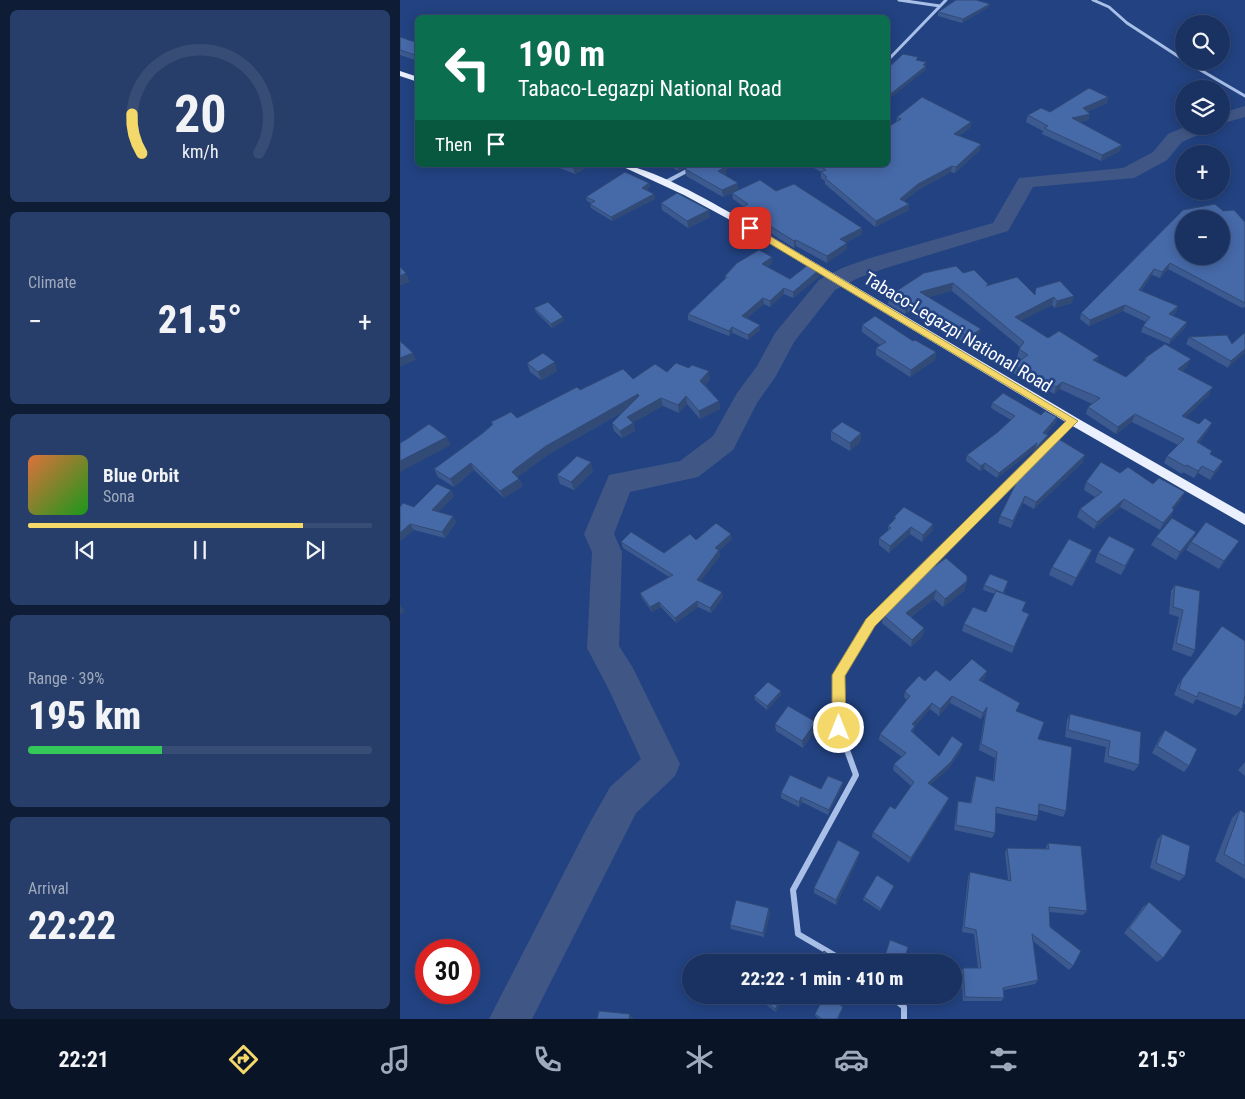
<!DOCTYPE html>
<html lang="en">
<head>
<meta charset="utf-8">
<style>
  :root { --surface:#1a3261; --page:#273e6a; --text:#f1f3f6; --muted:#9faabd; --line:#384d76; --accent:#f4d96a }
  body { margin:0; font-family:"Roboto Condensed",sans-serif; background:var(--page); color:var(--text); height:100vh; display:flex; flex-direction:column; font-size:19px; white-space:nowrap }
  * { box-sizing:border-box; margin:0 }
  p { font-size:16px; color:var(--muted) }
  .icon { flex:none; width:28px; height:28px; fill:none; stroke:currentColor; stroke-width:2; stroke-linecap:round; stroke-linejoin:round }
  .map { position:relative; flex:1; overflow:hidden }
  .drawer { display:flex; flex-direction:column; gap:10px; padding:10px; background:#0e1c35; width:400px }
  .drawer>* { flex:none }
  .banner { position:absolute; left:15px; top:15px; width:475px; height:152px; border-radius:8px; box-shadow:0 2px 12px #0003,0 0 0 1px var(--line); background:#0b6e4f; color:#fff; overflow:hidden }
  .controls { position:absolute; left:775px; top:15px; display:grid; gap:10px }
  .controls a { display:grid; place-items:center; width:55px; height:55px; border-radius:50%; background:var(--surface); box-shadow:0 2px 12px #0003,0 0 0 1px var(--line); font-size:25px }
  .speed { position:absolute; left:15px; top:939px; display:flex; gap:10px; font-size:25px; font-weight:700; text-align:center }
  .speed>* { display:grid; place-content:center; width:65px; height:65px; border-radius:50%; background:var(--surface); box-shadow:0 2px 12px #0003,0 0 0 1px var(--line); line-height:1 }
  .speed .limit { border:8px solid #d22; background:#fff; color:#111 }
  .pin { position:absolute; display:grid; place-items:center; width:42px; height:42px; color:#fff; margin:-21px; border-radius:10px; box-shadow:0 2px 8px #0006 }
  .me { position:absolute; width:55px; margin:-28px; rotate:0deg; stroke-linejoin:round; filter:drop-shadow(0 0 4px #0008) }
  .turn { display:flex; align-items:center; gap:18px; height:105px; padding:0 20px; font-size:22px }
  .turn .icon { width:65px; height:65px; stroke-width:2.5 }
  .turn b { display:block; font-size:35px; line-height:42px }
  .then { display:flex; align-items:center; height:48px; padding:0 20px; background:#0003; gap:10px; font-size:19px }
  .big { font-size:38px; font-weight:800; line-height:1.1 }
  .drawer .card { flex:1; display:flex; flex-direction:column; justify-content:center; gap:8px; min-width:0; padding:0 18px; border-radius:8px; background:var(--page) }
  .drawer .dial { align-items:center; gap:0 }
  .dial svg { height:130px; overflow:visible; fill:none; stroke:var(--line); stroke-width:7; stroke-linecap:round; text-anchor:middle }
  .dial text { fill:var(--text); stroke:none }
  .song { display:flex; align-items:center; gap:15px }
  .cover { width:60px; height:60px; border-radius:8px; background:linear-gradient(135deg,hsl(20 70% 55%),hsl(120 70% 35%)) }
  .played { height:5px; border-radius:2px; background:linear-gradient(90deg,var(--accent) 80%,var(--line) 80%) }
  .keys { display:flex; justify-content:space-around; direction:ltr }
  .heat { display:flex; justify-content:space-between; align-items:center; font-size:28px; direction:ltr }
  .charge { height:8px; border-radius:4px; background:linear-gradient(90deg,#34c759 39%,var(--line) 0) }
  .trip { position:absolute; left:282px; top:954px; width:280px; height:50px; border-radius:25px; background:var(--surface); box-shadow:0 2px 12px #0003,0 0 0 1px var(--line); font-weight:800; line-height:50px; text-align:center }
  .tab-bar { display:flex; height:80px; justify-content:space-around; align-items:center; background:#0a1427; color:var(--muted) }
  .tab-bar .icon { width:35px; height:35px }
  .tab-bar .selected { color:var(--accent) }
  .tab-bar b { font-size:22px; color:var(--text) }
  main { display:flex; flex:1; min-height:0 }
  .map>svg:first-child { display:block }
</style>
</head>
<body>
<main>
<section class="drawer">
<div class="card dial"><svg viewBox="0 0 100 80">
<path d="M14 69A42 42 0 1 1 86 69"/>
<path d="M14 69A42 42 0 0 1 8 45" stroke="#f4d96a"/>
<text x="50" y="56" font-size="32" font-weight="700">20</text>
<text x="50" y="72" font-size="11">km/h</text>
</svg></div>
<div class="card"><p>Climate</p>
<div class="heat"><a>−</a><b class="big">21.5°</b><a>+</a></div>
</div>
<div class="card">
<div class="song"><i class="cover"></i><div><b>Blue Orbit</b><p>Sona</p></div></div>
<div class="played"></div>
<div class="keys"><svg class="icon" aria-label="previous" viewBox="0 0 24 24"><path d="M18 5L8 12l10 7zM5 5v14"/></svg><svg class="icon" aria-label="pause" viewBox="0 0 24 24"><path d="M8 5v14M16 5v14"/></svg><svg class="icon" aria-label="next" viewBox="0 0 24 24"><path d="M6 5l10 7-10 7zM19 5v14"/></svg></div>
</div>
<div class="card"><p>Range · 39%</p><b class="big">195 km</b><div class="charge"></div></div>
<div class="card"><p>Arrival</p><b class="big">22:22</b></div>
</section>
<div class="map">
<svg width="845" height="1019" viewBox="0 0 845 1019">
  <rect width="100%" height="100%" fill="#224281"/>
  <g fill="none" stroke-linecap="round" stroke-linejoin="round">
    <!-- river -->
    <path fill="#405786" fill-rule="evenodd" d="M845 106V117L821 124V113Z
      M787 126H813L810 130 782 142 767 160 734 178 633 187 608 231 486 268 458 278 435 290 394 342 376 376 357 403 333 450 298 477 230 492 214 534 222 552 219 646 233 668 280 764 275 776 236 813 132 1019H89L187 828 210 787 241 759 209 690 187 648 192 552 184 534 209 475 280 461 313 436 337 393 357 366 375 333 419 280 442 268 470 258 593 223 619 178 723 168 753 152 768 134Z"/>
    <!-- minor-far3 -->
    <path stroke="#a8bfe8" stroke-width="3" d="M499 0 540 6
      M693 0 709 7 727 23 784 60
      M488 60 546 0
      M785 61 845 96"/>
    <!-- minor-far2 -->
    <path stroke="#a8bfe8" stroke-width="4" d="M264 183 298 165"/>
    <!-- minor-far1 -->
    <path stroke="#a8bfe8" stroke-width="5" d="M449 658 470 623 673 421"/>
    <!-- minor -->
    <path stroke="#a8bfe8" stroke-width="6" d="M446 962 398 934 393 890 456 775 439 728V675L450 657
      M489 995 504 1007V1019"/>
    <!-- primary -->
    <path fill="#eaf0fd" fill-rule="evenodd" d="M0 71 18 77V82L0 76Z
      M219 165C248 165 311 202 338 217L677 418 845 514V525L669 424 332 221 284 195Z"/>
  </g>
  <!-- wall -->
  <path fill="#3c5a90" d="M589 7 562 23 538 16V12Z
    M0 37 18 43V61L0 55Z
    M708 97 707 103 687 112 690 114 688 120 680 122 720 151 701 161 642 134 643 131 626 122 628 115 650 112Z
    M497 117 571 122 570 128 559 136 580 150 555 173 551 172 518 190 504 201 509 210 475 227 425 184V181L421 178V172L409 165H488Z
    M152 165H191L175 174Z
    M270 165H290L278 171 270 166Z
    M285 169 326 170V174L325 175 338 183V190L323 197 286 176Z
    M249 183 250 187 246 190 254 194 255 199 212 221 191 208 190 204 191 203 187 201 186 197Z
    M376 191 462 234 447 242V249L427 263 396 246 394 248 341 215V208L344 207 333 199 332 193Z
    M261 203 310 217 288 228 262 210Z
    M823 211 845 222V307L842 308 768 269 760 278 752 275 741 291 778 306 776 312 772 316 787 322 785 328 769 344 741 332 743 326 746 322 723 311 689 326 680 319 681 313Z
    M372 263 367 267 390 279 419 270 420 276 393 298 384 294 370 307 364 304 347 318 360 325V330L348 340 333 333 329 336 288 320V314L325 279 324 277Z
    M563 273 587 286 635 294 636 288 672 303 655 308 652 305 620 321 648 338 699 356 696 362 726 377 743 362 745 358 787 367 782 371 809 395 785 418 808 431 799 443 810 455 819 469 810 480 798 473 794 478 783 472 782 474 764 463 767 456 778 445 732 422 716 434 686 414 688 407 692 404 660 389 654 394 635 382 632 385 612 372 614 365 621 359 617 357 620 347 552 291 528 297 579 336 568 345 541 329 539 330 508 312 505 314 488 304 489 296Z
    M134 308 163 317 164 321 152 328 136 312Z
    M462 325 513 341 536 352 535 360 510 377 476 355V348L480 345 462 332Z
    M845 333 828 368 786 344 789 337 832 344Z
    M127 363 157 371 141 380 130 372Z
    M267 372 310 379 305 385 319 401 320 409 300 419 287 404 279 413 263 406 233 422 235 431 222 438 214 431 212 423 223 412 149 454 118 477 123 486 104 498 74 470 54 487 38 477 34 469 83 433 92 425 91 422 117 418 180 390Z
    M592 403 641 415 657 417 656 423 646 434 648 435 647 441 632 455 634 450 597 478 584 469 580 471 566 461 567 455 598 432 611 420 591 408Z
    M431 431 461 433 460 442 450 451 431 440Z
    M683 462 634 509 623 503 611 528 598 523 600 516 621 473Z
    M193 471 174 490 160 484 157 475Z
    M720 473 753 484 781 500 773 509 771 517 760 530 720 507 694 529 677 517 680 509 695 497 684 490 686 482Z
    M51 490 54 496 38 512 53 516 56 522 45 538 14 530 0 541V507H14Z
    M494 517 533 524 532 531 522 542 510 534 489 553 479 545V538L488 531V526L494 520Z
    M796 532 792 540 776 560 751 545 756 537Z
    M332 539 319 551 320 556 300 581 322 592 323 598 311 613 298 607 276 623 261 607 252 612 242 598 240 593 269 577 223 548 221 542 264 553 296 540Z
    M839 541 819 569 786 550 791 542Z
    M698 553 731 557 721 575 695 562Z
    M689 558 672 586 649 575 652 567Z
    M520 577 565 590 543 607 534 599 511 617 524 628 523 636 511 647 482 623 483 615 503 598 504 593 520 580Z
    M608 581 604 593 623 611 629 614 612 653 562 631 564 624 586 612 595 594 583 590 584 585Z
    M775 585 800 591 795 650 791 657 772 650 779 617 769 614 771 591Z
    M845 641V704L843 703 842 709 836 716 796 699 793 704 774 695 778 685 782 679Z
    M587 671 585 678 581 682 617 711 638 739 666 811 663 817 639 810 638 816 636 821 596 813 595 833 592 838 554 830 557 806 558 801 570 803 574 782 576 776 593 780 595 758 579 750 585 713 581 719 550 703 539 716 530 709 515 726 513 733 539 756 561 750 549 768 530 785 547 803 509 863 472 837 473 832 495 809 511 786 493 770 494 764 502 757 479 740 480 734 507 700 504 697 505 691 525 681H550Z
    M381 695 367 710 355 700 354 696Z
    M670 714 741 732 739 765 734 771 704 762 706 747 665 737 667 720Z
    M375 724 416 729 403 748 376 731Z
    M765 730 789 766 784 772 752 753 760 737Z
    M845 762V776L838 770Z
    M443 782 442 787 428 815 402 802 399 807 381 798V793L421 789Z
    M840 810 845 813V879L815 861 832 818Z
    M762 834 785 876 779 881 750 868 757 840Z
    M648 843 687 911 683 915 649 912 650 927 673 966 669 970 633 941 638 980 635 984 604 990V998L601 1001H563L561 971 563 968H578L574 934 562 932 568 877 570 872 608 880 605 853 607 848 645 849Z
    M459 857 436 905 414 893V888Z
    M493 888 480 911 463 900 464 897Z
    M749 902 763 958 757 962 724 933 743 907Z
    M370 913 364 937 331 929 330 925Z
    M353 995H386L376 1012Z
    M414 995H426L443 1007 438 1019H419L415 1016V1014L422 1001Z"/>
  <!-- shaded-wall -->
  <path fill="#314a76" d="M590 4 589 7 562 23 563 19Z
    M526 62V70L488 100V96Z
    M708 97 707 103 681 115 683 108Z
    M690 114 688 120 671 124 672 118Z
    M571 122 570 128 553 140 554 134Z
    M581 144 580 150 555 173 556 167Z
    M722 145 720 151 701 161 702 155Z
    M178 165H191L175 174 173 168Z
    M281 165H290L278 171V167Z
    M322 165H337L326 170V174L319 178 318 171Z
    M552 166 551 172 518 190 500 205V199L518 184Z
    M249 183 250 187 243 192 242 188Z
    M338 183V190L323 197 322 190Z
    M254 194 255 199 212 221 211 217Z
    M509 204V210L475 227 476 221Z
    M309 210 310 217 288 228 287 221Z
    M462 228V234L440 246V239Z
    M396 240V246L394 248V241Z
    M447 243V249L427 263V256Z
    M372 257V263L362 270V264Z
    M770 263 768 269 760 278 762 272Z
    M754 269 752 275 737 296 739 290Z
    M419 270 420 276 393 298V292Z
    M6 273 10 282 0 286V276Z
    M553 283 552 291 519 300 520 292Z
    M384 288V294L370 307V301Z
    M674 296 672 303 655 308 657 301Z
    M654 297 652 305 613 325 615 317Z
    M363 298 364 304 343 322 342 316Z
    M508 304V312L505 314 506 306Z
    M725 305 723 311 689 326 690 320Z
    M778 306 776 312 767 320 769 314Z
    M163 317 164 321 152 328 151 324Z
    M542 321 541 329 539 330 540 323Z
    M787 322 785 328 769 344 771 339Z
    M360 325V330L348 340V335Z
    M332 327 333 333 329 336V331Z
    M581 329 579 336 568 345 569 337Z
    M845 349V353L828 368 831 361Z
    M536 352 535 360 510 377 511 370Z
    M13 353 16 360 0 367V358Z
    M699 356 696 363 693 360Z
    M791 359 787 367 775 376 778 369Z
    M155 362 157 371 141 380 138 372Z
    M309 371 310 379 301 389 300 381Z
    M637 375 635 382 632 385 634 377Z
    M662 382 660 389 654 394 656 387Z
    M813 387 809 395 779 424 782 416Z
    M238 394 240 402 149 454 118 477 112 472 115 469 146 446Z
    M286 396 287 404 279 413 278 405Z
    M261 398 263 406 229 425 227 417Z
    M319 401 320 409 300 419 299 411Z
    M735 414 732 422 716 434 718 427Z
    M657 417 656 423 642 438 643 433Z
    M233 423 235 431 222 438 220 431Z
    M812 423 808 431 794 450 797 442Z
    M461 433 460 442 450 451V443Z
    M648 435 647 441 632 455 634 450 597 478 599 473Z
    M47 437 51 445 0 472V461Z
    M685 455 683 462 634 509 636 502Z
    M823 461 819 469 810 480 814 472Z
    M191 462 193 471 174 490 171 482Z
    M71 463 74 470 54 487 50 479Z
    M585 463 584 469 580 471 581 466Z
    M802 466 798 473 794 478 798 471Z
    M119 479 123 486 104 498 100 491Z
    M51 490 54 496 35 516 32 510Z
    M785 492 781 500 768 516 772 508Z
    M625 496 623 503 611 528 613 521Z
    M724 499 720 507 694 529 697 522Z
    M774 510 771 517 760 530 763 523Z
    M53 516 56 522 45 538 42 532Z
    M10 524 14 530 0 541V533Z
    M533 524 532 531 522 542 523 535Z
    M511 527 510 534 489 553 490 546Z
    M796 532 792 540 776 560 780 552Z
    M331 534 332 539 319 551 320 556 298 585 297 580 315 548Z
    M839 541 834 549 819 569 824 561Z
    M692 550 689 558 672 586 676 578Z
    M567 581 565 590 543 607 545 599Z
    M536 590 534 599 505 621 506 613Z
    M322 592 323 598 311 613 310 608Z
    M297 601 298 607 276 623 275 618Z
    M259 602 261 607 252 612 250 607Z
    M0 604 5 612 0 615Z
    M629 614 627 620 612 653 614 647Z
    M524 628 523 636 511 647 512 640Z
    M587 671 585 678 577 687 579 680Z
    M381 691V695L367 710V706Z
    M552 696 550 703 539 716 540 709Z
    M532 703 530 709 515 726 513 732 510 737 512 724Z
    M587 707 585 713 581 719 583 713Z
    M416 722V729L403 748 402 741Z
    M563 744 561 750 549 768 526 789 528 783Z
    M443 782 442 787 428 815 429 810Z
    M401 797 402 802 399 807V802Z
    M549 798 547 803 509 863 511 858Z
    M460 852 459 857 436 905V900Z
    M369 908 370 913 364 937 363 933Z
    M383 995H386L376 1012 375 1009Z
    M230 1014 233 1018V1019H229Z"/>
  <!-- building -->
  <path fill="#4669a8" stroke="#314a76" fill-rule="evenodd" d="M556 0H576L590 4 563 19 538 12Z
    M0 37 18 43V56L0 50Z
    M503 54 518 57 516 60 526 62 523 65 526 66 488 96V68Z
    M689 88 708 97 683 108 690 114 672 118 722 145 702 155 644 128 648 126 628 115 641 108 650 112Z
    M522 97 571 122 554 134 581 144 556 167 552 166 518 184 500 199 509 204 476 221 425 178 427 177 421 172 426 170 418 165H488V127L501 119 497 117Z
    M167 165H178L173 168Z
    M291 165H322L325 167 318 171 338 183 322 190 285 169Z
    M225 172 249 183 242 188 254 194 211 217 190 204 195 201 186 197Z
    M360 180 376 191 394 184 462 228 440 239 447 243 427 256 396 240 394 241 341 208 348 204 332 193Z
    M277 193 309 210 287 221 261 203Z
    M815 204 823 211 834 210 845 222V303L770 263 762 272 754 269 739 290 778 306 769 314 787 322 771 339 743 326 750 317 725 305 690 320 681 313 783 210ZM784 219H821V256H784Z
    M359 250 372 257 362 264 390 279 409 264 419 270 393 292 384 288 370 301 363 298 342 316 360 325 348 335 332 327 329 331 288 314 327 277H324L337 263Z
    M556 266 563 273 574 270 588 284 586 286 617 277 635 295 636 288 660 281 674 296 657 301 654 297 615 317 648 338 659 331 699 356 693 360 726 377 746 359 745 358 765 344 791 359 778 369 813 387 782 416 799 424 805 418 812 423 797 442 812 451 810 454 823 461 814 472 802 466 798 471 787 465 785 466 767 456 784 439 735 414 718 427 688 407 700 398 662 382 656 387 637 375 634 377 614 365 628 355 619 349 624 342 553 283 520 292 581 329 569 337 542 321 540 323 508 304 506 306 489 296 524 273Z
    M0 267 6 273 0 276Z
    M148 302 163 317 151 324 134 308Z
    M475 316 513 341 515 340 536 352 511 370 476 348 486 342 462 325Z
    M844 333H845V349L831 361 789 337 827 335 832 344Z
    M0 341 13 353 0 358Z
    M143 353 155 362 138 372 127 363Z
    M276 363 289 368 292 365 309 371 300 381 319 401 299 411 286 396 278 405 261 398 227 417 233 423 220 431 212 423 239 396 238 394 146 446 115 469 112 472 119 479 100 491 71 463 50 479 34 469 83 433 93 424 91 422 111 412 117 418 177 387 180 390 223 369 233 379 255 364 267 372Z
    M603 393 641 415 645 411 657 417 643 433 648 435 634 450 637 443 599 473 585 463 581 466 567 455 598 432 615 416 592 403Z
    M442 422 461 433 450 443 431 431Z
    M29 424 47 437 0 461V443L7 439Z
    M657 438 685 455 636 502 625 496 613 521 600 516 621 473Z
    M177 456 191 462 171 482 157 475Z
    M701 462 720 473 728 467 753 484 759 478 785 492 772 508 774 510 763 523 724 499 697 522 680 509 702 492 686 482Z
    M37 484 51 490 32 510 53 516 42 532 10 524 0 533V507L3 503 14 507Z
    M504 507 533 524 523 535 511 527 490 546 479 538 491 528 488 526 496 518 494 517Z
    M772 518 796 532 780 552 756 537Z
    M806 522 839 541 824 561 791 542Z
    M316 523 331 534 315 548 319 550 297 580 322 592 310 608 297 601 275 618 259 602 250 607 240 593 273 575 221 542 231 532 264 553 290 534 296 540Z
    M709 536 735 549 725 566 698 553Z
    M669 539 692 550 676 578 652 567Z
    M546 558 567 576V581L545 599 536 590 506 613 524 628 512 640 483 615 506 595 504 593 522 579 520 577Z
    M590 574 608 581 603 593 584 585Z
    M775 585 800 591 795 650 776 643 783 610 773 607Z
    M596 591 626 602 622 611 629 614 614 647 564 624 573 607 586 612Z
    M822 626 845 641V695L842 709 799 692 797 697 779 689 782 679Z
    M572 659 587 671 579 680 620 703 616 711 644 722 638 739 672 747 666 811 639 804 638 816 596 807 595 833 556 825 558 801 571 803 576 776 594 781 597 752 581 744 587 707 583 713 552 696 540 709 532 703 512 724 515 726 511 731 539 756 552 736 563 744 551 762 528 783 549 798 511 858 473 832 490 806 495 809 514 782 494 764 506 753 480 734 510 696 505 691 519 676 525 681 536 670 550 681Z
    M368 682 381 691 367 706 354 696Z
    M388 706 416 722 402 741 375 724Z
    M670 714 741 732 739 765 708 756 710 741 668 730Z
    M765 730 797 749 789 766 757 746Z
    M390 775 421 789 428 776 443 782 429 810 401 797 399 802 381 793Z
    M840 810 845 813V866L824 854Z
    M762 834 790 846 785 876 756 863Z
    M438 840 460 852 436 900 414 888Z
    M648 843 681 846 687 911 649 907 650 927 681 951 673 966 632 934 638 980 603 988 604 998 565 997 563 968H581L576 930 564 927 570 872 611 881 607 848 649 849Z
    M477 875 494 886 481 909 464 897Z
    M336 900 369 908 363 933 330 925Z
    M749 902 782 931 763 958 729 928Z
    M490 940 508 947 504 962H483Z
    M424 951 439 962H417Z
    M359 955 370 962H354Z
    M357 995H383L375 1009Z
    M425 995 443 1007 437 1019H422L415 1014Z
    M199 1011 230 1014 229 1019H197Z"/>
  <!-- route -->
  <path fill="#f4d96a" stroke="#9f8d45" d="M347 226H353L678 421 475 626 445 676 446 728 444 733 439 735 434 733 432 728V675L466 619 666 421 347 230Z"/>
  <g text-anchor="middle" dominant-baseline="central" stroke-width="5" stroke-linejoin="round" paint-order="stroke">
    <!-- street labels -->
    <g font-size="18" fill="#fff" stroke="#224281">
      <text transform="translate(558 332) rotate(31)">Tabaco-Legazpi National Road</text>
    </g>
  </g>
</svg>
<div class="controls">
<a><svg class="icon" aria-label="search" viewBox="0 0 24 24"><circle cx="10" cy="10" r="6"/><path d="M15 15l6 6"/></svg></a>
<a><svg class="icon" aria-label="layers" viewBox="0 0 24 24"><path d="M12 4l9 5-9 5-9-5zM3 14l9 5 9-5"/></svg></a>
<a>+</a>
<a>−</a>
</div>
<div class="speed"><div class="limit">30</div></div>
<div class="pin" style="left:350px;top:228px;background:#d93025"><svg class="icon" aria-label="arrive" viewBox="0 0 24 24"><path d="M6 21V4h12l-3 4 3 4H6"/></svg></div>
<svg class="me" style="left:439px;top:728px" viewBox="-20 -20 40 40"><circle r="17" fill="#f4d96a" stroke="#fff" stroke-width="3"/><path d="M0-11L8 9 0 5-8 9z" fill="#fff"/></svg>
<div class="trip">22:22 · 1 min · 410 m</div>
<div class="banner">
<div class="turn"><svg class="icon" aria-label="left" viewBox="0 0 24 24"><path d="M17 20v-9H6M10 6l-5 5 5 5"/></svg><div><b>190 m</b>Tabaco-Legazpi National Road</div></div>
<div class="then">Then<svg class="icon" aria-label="arrive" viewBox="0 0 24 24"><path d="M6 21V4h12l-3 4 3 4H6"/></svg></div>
</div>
</div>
</main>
<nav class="tab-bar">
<b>22:21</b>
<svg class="icon selected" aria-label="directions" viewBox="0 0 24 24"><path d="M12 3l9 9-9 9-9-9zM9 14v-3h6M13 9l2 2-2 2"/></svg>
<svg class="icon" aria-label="music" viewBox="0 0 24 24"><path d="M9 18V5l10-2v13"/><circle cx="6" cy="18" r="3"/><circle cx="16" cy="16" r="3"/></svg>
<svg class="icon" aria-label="phone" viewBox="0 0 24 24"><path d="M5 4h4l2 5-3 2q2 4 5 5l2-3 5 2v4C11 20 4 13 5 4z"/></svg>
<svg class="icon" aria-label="climate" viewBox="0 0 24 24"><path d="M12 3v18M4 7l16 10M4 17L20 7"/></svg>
<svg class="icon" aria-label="car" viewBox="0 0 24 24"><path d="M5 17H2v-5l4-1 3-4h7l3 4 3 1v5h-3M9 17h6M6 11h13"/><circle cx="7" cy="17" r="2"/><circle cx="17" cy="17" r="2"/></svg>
<svg class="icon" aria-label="filters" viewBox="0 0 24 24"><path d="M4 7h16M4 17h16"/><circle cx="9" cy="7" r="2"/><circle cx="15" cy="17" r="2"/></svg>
<b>21.5°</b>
</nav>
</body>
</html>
